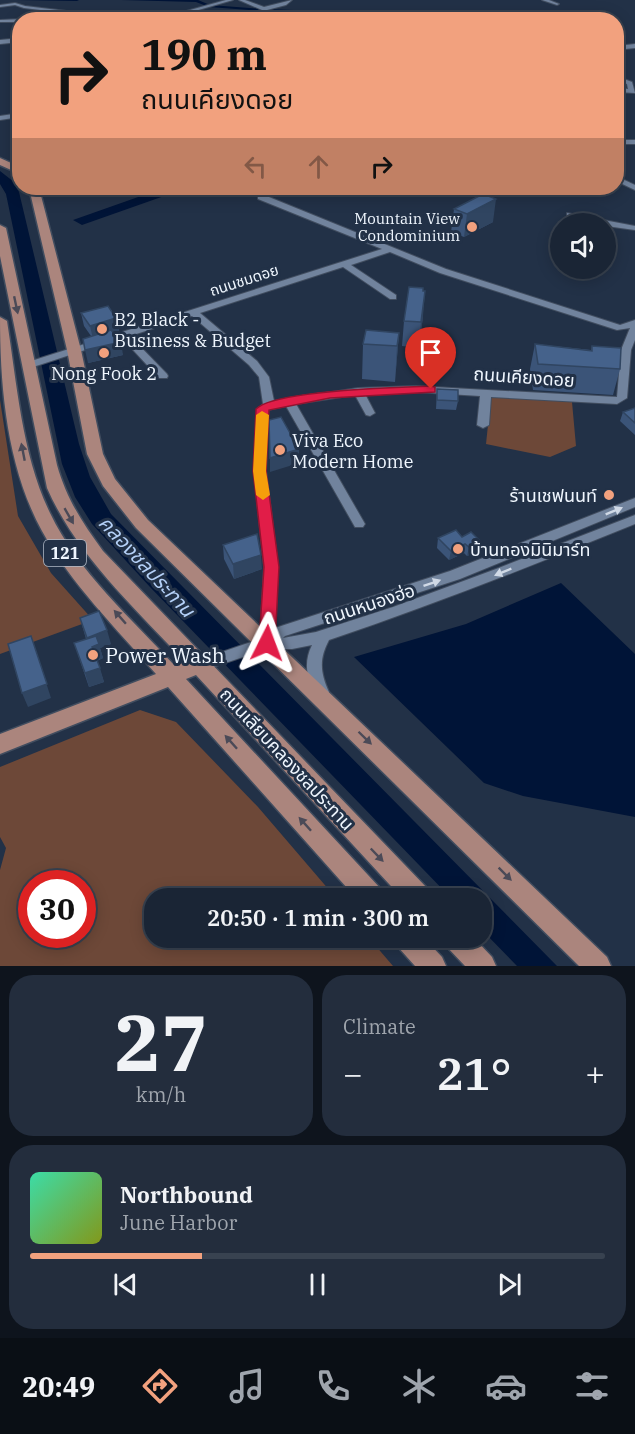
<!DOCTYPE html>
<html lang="en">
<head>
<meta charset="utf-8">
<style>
  :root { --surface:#1a2535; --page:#232d3d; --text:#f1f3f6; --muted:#9fa5ad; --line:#384250; --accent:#f2a17e }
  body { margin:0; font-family:"IBM Plex Serif","Noto Sans Thai",serif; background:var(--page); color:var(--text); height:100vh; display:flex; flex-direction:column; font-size:22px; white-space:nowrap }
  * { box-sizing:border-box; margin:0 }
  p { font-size:20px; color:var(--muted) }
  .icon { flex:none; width:33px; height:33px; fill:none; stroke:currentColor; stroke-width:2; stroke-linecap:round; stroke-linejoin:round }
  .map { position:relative; height:966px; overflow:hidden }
  .side { display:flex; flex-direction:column; gap:9px; padding:9px; background:#0e141d; flex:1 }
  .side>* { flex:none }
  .guide { position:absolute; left:12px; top:12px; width:612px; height:183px; border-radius:24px; box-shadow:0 3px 15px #0003,0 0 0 2px var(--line); background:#f2a17e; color:#111; overflow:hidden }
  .buttons { position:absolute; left:550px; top:213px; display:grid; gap:12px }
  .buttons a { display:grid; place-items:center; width:66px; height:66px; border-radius:50%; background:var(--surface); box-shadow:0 3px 15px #0003,0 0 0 2px var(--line); font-size:30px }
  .speed { position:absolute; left:18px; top:870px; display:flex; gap:12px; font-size:30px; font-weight:700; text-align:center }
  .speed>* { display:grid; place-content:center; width:78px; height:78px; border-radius:50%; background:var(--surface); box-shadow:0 3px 15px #0003,0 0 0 2px var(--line); line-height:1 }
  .speed .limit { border:9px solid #d22; background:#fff; color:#111 }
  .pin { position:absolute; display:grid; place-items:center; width:51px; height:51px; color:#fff; margin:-62px -26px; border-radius:50% 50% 50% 0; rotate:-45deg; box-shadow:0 0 6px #0007 }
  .pin .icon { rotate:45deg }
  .me { position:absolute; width:66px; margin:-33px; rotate:3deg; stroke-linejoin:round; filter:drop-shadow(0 0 4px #0008) }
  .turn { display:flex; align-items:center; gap:21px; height:126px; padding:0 30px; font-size:27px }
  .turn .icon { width:78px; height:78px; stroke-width:2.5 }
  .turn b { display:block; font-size:42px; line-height:51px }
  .lanes { display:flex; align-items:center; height:57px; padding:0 30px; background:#0003; justify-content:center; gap:30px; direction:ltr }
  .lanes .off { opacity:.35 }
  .big { font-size:45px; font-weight:600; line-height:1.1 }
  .side .widget { flex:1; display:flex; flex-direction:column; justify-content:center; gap:9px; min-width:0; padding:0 21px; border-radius:24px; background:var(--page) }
  .side .dial { align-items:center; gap:0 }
  .dial b { font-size:78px; line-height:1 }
  .song { display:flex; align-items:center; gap:18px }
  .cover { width:72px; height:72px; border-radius:9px; background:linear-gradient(135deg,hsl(160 70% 55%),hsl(70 70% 35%)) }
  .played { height:6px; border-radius:3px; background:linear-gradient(90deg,var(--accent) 30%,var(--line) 30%) }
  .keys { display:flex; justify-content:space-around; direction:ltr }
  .heat { display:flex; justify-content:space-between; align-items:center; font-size:33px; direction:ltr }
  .side .tiles { flex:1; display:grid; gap:9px; grid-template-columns:1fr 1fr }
  .widget:last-child { grid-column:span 2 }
  .trip { position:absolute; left:144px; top:888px; width:348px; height:60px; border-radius:24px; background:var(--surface); box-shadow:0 3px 15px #0003,0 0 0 2px var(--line); font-weight:600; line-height:60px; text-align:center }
  .tab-bar { display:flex; height:96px; justify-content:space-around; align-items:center; background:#0a0f15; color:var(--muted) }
  .tab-bar .icon { width:42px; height:42px }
  .tab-bar .current { color:var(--accent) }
  .tab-bar b { font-size:27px; color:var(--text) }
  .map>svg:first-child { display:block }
</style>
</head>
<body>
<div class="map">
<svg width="635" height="966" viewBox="0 0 635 966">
  <rect width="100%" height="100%" fill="#223147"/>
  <!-- green -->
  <path fill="#6d4838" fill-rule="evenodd" d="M491 396 572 402 576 446 550 457 486 444Z
    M0 400 18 516 51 573 93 620 0 654Z
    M140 710 176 722 258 807 336 898H154V938H369L393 966H0V870L6 848 0 837V767ZM32 884H82V934H32Z"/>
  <!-- water -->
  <path fill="#001437" d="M0 171 14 182 19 192 79 444 90 477 111 514 557 966H517L482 930V898H451L150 587 92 524 75 497 62 464 6 194 0 184Z
    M158 190 167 195 82 225 73 220Z
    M561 583 635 654V817L523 796 484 783 354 657 466 624Z"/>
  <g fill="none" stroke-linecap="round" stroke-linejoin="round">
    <!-- canal -->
    <path fill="#001437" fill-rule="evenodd" d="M16 0H79L77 1Z
      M121 0H198L210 5 264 9 379 13 263 11 209 7 196 2Z"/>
    <defs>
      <path id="minor" d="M226 0H233L164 20H154Z
        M239 0H245L264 7 292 0 286 5 267 10V14L274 20H268L263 15 262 10Z
        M542 0H549L559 4 557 5Z
        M15 3 25 6 142 20H122L24 8 15 5 0 7V5Z
        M518 11 531 16 560 13 575 20H568L559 16 532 20 517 14 465 20H445Z
        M353 13 364 20H358L352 16 306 20Z
        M22 19 20 22H0V20Z
        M20 38V42L0 44V40Z
        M635 44V48L616 50V46Z
        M20 74V78L11 77 12 76Z
        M616 76 632 82 635 93 616 92V88L628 89 627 84 616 80Z
        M20 113V117L0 120V116Z
        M616 140H635V144H616Z
        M616 176 635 185V190L616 181Z
        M258 195H264L446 269 620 325 635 320V340L631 350 627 398 617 404 491 397 489 425 483 428 477 425 480 396 416 392 365 394 375 413 370 416 366 415 355 395 296 404 365 524 363 527H355L286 406 268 410 266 471 278 567 275 628 450 571 635 498V507L460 579 285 636 283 638 316 632 393 607 496 569 635 515V524C534 565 433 605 329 640 319 659 320 672 329 692L326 697 321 698 316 697C307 679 303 663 312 645L292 649H267L198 672 193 670 191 666 193 662 260 639 264 567 254 471 258 409 263 404 259 377 249 365 192 316 130 336 167 374 168 376 167 378H159L122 338 33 367 29 368 24 365 25 363 382 249 258 199ZM390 252 440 273 617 330 630 328 621 350 617 397 416 386 358 388 274 401 269 377 257 361 200 313 343 267 390 299H396V295L351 265Z
        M567 213 635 226V230L606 226V224H594L567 217Z"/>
      <path id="major" d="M0 158 20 167V174L0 165Z
        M29 188H39L81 350 103 454 115 479 148 520 607 957 611 966H579L136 528 103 486 87 454 67 350Z
        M0 225 6 228 57 465C67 500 82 522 103 551L428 889 431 898H402L196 675 186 679 381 889 384 898H356L168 687 0 754V734L156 674C116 628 71 584 42 531 7 467 0 388 0 317L7 321C17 384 22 455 50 513 78 572 132 619 175 666L185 662C135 608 77 556 47 488L0 256Z
        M394 938H424L442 957 446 966H415L398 947Z
        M443 938H474L492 957 496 966H465L447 947Z"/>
    </defs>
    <!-- minor casing -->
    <use href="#minor" stroke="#414d5f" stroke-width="2"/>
    <!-- major casing -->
    <use href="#major" stroke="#414d5f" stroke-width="3"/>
    <!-- minor -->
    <use href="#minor" fill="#71839d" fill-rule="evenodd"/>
    <!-- major -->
    <use href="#major" fill="#ab857d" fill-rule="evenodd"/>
  </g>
  <!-- wall -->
  <path fill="#3b5478" d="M454 209 493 222 464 237 451 232Z
    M81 313 116 318 119 331 113 332 123 355 88 363 91 336 84 326Z
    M423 316 419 348 402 346 404 321Z
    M399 333 395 382 362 379 363 344Z
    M535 344 591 350 592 346 620 369 613 395 533 390 530 369Z
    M437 389 458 401 456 410 436 409Z
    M635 408V435L620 421 623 412Z
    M462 537 480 541 479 551 467 556 464 553 449 560 437 548 438 538Z
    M223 545 262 569 234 579 224 559Z
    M80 618 111 644 100 648 103 658 97 661 104 682 89 687 74 643 86 639Z"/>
  <!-- shaded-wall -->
  <path fill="#304561" d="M496 199 493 222 464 237 467 214Z
    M425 291 423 316 419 348 421 322Z
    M116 318 119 331 93 339 90 326Z
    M399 333 396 368 395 382 397 346Z
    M121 342 123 355 88 363 85 350Z
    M299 449V463L270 472V458Z
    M480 541 479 551 467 556 469 547Z
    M465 544 464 553 449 560 451 551Z
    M261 555 262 569 234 579 233 564Z
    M107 630 111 644 100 648 103 658 96 661 91 652 87 638Z
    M31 636 51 698 28 707 22 693Z
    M100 668 104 682 89 687 85 673Z"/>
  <!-- building -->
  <path fill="#45628b" stroke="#304561" stroke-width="1.5" d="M483 194 496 199 467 214 454 209Z
    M409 287 423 288V291H425L421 322 404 321Z
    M108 306 116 318 90 326 81 313Z
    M111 330 121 342 85 350 83 339Z
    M366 330 399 333 397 346 363 344Z
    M535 344 592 351V346L621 348 620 369 538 364Z
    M437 389 458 390V401L437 400Z
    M635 408V423L623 412Z
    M281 417 299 449 270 458 269 420Z
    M456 530 462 537 471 532 480 541 469 547 465 544 451 551 438 538Z
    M257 534 261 555 233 564 223 545Z
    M99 611 107 630 87 638 80 618Z
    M31 636 47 684 22 693 8 644Z
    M96 636 99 644 92 647 100 668 85 673 74 643Z"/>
  <!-- one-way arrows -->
  <defs><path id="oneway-solid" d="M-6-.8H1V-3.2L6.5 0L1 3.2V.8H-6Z" transform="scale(1.5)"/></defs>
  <g fill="#4b4a57">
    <use href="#oneway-solid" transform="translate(16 305) rotate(78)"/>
    <use href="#oneway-solid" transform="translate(23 452) rotate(-101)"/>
    <use href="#oneway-solid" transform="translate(69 516) rotate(60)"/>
    <use href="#oneway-solid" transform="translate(120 617) rotate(-131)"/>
    <use href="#oneway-solid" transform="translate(365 738) rotate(44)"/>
    <use href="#oneway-solid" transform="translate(231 742) rotate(-132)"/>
    <use href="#oneway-solid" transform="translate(305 824) rotate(-132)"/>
    <use href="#oneway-solid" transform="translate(377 855) rotate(46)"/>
    <use href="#oneway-solid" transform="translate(505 874) rotate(45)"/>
  </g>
  <g fill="#d0d9e6">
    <use href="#oneway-solid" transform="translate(614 511) rotate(-22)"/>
    <use href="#oneway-solid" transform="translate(503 572) rotate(158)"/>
    <use href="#oneway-solid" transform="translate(432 583) rotate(-19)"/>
  </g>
  <!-- route -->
  <path fill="#e11d48" stroke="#92132f" stroke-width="1.5" d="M431 386 435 387V392L330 398 269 410 266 471 279 567 275 643 273 648 267 650 261 648 259 643 264 567 253 471 256 409C274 390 400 387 431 386Z"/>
  <!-- slow -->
  <path fill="#f59e0b" d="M262 411 269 415 266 471 270 495 263 500 256 495 253 471 256 415Z"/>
  <!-- markers -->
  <g fill="#f2a17e" stroke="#223147" stroke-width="2">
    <circle cx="472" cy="227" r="6"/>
    <circle cx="102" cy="329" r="6"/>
    <circle cx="104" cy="353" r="6"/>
    <circle cx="280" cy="450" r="6"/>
    <circle cx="609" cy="495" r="6"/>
    <circle cx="458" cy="549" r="6"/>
    <circle cx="93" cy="655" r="6"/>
  </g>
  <g text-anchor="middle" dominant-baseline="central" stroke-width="6" stroke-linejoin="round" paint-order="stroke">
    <!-- far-poi labels -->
    <g font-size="15" fill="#eff6fe" stroke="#223147" text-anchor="end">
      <text x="460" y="218">Mountain View<tspan x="460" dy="17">Condominium</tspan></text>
    </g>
    <!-- far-street labels -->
    <g font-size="15" fill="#eff6fe" stroke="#223147">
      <text transform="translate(244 280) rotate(-18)">ถนนชมดอย</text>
    </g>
    <!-- shield labels -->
    <rect fill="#223147" stroke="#b2bbc7" stroke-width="1.5" x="44" y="540" width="42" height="26" rx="4.5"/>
    <g font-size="16" font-weight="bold" fill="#eff6fe">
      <text x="65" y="553">121</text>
    </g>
    <!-- poi labels -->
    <g font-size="18" fill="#eff6fe" stroke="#223147" text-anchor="start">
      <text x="114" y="319">B2 Black -<tspan x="114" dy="21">Business &amp; Budget</tspan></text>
      <text x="104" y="373" text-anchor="middle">Nong Fook 2</text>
      <text x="292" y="440">Viva Eco<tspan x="292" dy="21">Modern Home</tspan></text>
      <text x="597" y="495" text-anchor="end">ร้านเชฟนนท์</text>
      <text x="470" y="549">บ้านทองมินิมาร์ท</text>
    </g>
    <!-- street labels -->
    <g font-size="18" fill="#eff6fe" stroke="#223147">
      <text transform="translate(524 377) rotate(4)">ถนนเคียงดอย</text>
      <text transform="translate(369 604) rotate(-18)">ถนนหนองฮ่อ</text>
      <text transform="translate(287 759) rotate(47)">ถนนเลียบคลองชลประทาน</text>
    </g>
    <!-- water labels -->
    <g font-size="20" font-style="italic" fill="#b4d0f7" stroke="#223147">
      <text transform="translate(147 566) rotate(47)">คลองชลประทาน</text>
    </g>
    <!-- near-poi labels -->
    <g font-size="21" fill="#eff6fe" stroke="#223147" text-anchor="start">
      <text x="105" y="655">Power Wash</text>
    </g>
  </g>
</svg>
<div class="buttons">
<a><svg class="icon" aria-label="sound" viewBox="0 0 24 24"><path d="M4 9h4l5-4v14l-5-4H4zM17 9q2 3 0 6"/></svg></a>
</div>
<div class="speed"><div class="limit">30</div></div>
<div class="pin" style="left:431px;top:389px;background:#d93025"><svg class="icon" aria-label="arrive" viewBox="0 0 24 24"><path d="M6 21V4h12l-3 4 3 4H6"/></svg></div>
<svg class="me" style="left:267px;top:643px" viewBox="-20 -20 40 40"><path d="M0-17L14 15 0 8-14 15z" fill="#e11d48" stroke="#fff" stroke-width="4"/></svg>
<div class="trip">20:50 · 1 min · 300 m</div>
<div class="guide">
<div class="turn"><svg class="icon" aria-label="right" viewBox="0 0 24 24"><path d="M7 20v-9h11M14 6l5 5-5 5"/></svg><div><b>190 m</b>ถนนเคียงดอย</div></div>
<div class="lanes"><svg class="icon off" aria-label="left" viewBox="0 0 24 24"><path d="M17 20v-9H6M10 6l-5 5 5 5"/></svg><svg class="icon off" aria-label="ahead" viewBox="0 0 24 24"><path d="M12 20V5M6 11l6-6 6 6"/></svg><svg class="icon" aria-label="right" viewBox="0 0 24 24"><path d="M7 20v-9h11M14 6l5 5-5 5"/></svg></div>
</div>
</div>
<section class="side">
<div class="tiles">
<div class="widget dial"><b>27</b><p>km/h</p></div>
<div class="widget"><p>Climate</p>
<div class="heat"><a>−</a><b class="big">21°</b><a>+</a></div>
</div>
<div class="widget">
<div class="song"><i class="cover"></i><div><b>Northbound</b><p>June Harbor</p></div></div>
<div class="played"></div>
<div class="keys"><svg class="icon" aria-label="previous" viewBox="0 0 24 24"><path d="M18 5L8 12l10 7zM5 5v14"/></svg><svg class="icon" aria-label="pause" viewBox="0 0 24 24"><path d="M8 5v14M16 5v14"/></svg><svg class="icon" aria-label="next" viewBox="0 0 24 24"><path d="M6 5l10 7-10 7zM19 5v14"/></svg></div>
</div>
</div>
</section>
<nav class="tab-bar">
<b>20:49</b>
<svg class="icon current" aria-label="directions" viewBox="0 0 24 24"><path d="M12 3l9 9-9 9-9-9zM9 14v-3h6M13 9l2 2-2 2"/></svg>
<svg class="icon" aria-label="music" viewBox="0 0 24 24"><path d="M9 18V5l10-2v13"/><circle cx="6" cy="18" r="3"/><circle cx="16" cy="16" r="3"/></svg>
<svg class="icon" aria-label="phone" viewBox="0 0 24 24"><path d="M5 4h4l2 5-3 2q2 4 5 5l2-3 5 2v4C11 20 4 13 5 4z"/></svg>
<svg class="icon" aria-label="climate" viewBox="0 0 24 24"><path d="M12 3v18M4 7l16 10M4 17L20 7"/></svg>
<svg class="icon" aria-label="car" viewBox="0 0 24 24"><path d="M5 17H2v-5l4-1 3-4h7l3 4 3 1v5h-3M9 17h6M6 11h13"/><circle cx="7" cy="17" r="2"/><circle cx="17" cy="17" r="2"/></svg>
<svg class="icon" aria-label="filters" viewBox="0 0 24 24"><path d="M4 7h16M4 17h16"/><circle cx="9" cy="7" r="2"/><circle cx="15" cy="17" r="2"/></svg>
</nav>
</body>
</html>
